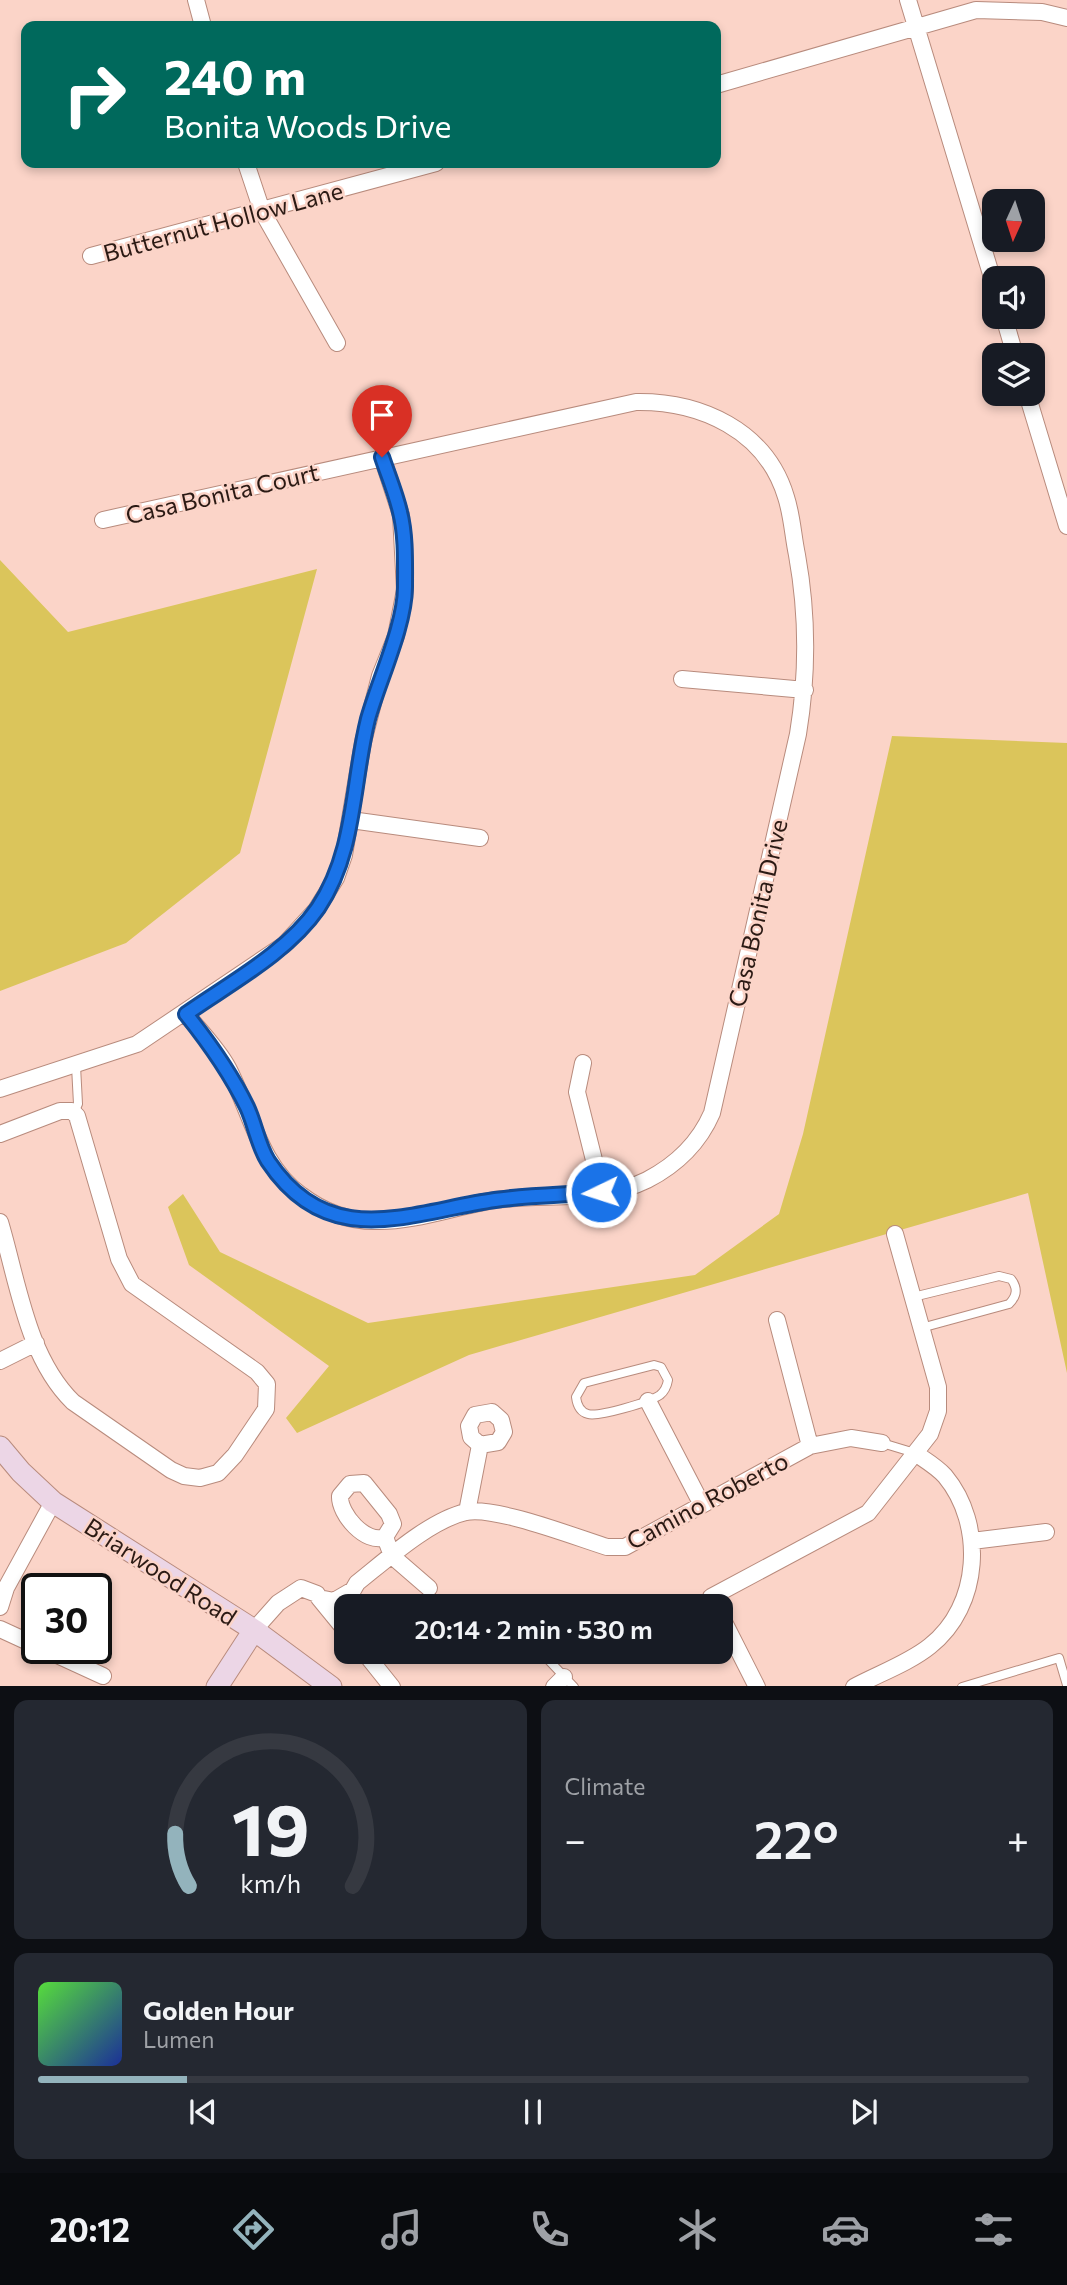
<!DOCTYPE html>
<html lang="en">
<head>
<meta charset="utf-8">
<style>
  :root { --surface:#171b24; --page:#242831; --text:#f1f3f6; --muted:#9ea1a6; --line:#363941; --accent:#93b3bc }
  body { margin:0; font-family:Commissioner,sans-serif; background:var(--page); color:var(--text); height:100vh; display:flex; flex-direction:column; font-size:26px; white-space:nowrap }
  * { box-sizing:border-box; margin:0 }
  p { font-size:23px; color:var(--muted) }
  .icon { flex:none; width:38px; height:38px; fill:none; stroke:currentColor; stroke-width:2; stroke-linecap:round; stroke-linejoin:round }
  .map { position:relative; height:1686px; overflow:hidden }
  .drawer { display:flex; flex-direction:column; gap:14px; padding:14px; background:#0d0f14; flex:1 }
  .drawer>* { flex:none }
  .hud { position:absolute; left:21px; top:21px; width:700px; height:147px; border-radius:14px; box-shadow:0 4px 10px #0003; background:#00695c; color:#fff; overflow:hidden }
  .needle { width:46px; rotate:183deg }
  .fabs { position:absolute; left:982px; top:189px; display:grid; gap:14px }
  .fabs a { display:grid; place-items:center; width:63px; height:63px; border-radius:14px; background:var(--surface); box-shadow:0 4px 10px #0003; font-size:35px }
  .speed { position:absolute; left:21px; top:1573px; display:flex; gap:14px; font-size:35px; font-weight:700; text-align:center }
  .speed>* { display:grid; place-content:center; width:91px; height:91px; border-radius:50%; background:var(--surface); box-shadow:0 4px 10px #0003; line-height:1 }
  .speed .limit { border:4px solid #111; border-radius:10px; background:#fff; color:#111 }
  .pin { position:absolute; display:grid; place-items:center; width:60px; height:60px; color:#fff; margin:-72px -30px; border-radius:50% 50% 50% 0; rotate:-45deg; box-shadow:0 0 7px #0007 }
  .pin .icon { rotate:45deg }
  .me { position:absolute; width:77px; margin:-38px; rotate:266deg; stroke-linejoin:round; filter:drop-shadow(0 0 5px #0008) }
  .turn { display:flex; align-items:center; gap:24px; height:147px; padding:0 28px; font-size:32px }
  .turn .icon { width:91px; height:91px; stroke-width:2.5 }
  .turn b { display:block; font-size:49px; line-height:60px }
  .big { font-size:52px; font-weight:600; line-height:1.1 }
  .drawer .card { flex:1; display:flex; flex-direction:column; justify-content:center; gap:10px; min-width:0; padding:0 24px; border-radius:14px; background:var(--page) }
  .drawer .dial { align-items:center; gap:0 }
  .dial svg { height:182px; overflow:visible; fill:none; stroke:var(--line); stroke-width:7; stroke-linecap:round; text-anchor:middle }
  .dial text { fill:var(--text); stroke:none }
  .song { display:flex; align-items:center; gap:21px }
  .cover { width:84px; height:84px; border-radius:10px; background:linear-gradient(135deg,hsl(110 70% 55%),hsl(230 70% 35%)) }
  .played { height:7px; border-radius:4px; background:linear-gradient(90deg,var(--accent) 15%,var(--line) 15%) }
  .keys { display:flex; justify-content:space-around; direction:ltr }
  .heat { display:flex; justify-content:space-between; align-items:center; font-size:38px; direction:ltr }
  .drawer .tiles { flex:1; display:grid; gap:14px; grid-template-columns:1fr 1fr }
  .card:last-child { grid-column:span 2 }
  .trip { position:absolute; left:334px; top:1594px; width:399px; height:70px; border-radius:14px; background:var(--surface); box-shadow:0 4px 10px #0003; font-weight:600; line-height:70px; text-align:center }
  .tabs { display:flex; height:112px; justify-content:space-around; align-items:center; background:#090b0e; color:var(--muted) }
  .tabs .icon { width:49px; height:49px }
  .tabs .on { color:var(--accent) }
  .tabs b { font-size:32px; color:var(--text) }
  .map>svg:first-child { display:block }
</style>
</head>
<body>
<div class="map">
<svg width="1067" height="1687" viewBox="0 0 1067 1687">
  <rect width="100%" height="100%" fill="#fbd4c8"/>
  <!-- green -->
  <path fill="#dbc55b" d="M0 560 68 632 317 569 240 853 126 943 0 991Z
    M892 736 1067 743V1373L1028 1193 469 1355 297 1433 286 1418 329 1366 189 1265 168 1207 183 1194 220 1252 368 1323 695 1275 779 1214 803 1134Z"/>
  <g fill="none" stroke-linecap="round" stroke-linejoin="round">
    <defs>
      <path id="lane" d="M74 1113 78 1104 76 1066
        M913 1297 999 1276 1011 1279C1018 1288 1017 1296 1009 1304L921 1328
        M654 1365 661 1367 668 1380C667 1386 665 1391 660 1395 650 1402 599 1417 588 1414 580 1412 577 1405 576 1397L584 1383Z
        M882 1443 915 1453
        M541 1652 574 1687
        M962 1687 1059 1658 1067 1685"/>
      <path id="street" d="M196 0 203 26
        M908 0 994 284
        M716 85 976 10 1042 12 1067 18
        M246 163 262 211 337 343
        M91 256 436 163
        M1004 317 1015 355
        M1027 394 1067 526
        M103 520 636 402C700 401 766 430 786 497 792 515 793 536 797 555 808 616 808 673 798 734L712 1113C699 1143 676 1165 647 1180 601 1203 544 1193 495 1200 456 1206 415 1222 375 1221 348 1221 322 1211 301 1195 260 1166 251 1112 228 1068 218 1049 200 1031 186 1014
        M682 679 805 690
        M351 820 480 838
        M583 1063 577 1092 602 1192
        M0 1089 137 1044 284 945 316 910 336 878 344 855 363 742 380 676 396 636 405 590 401 515 382 457
        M0 1134 60 1111H72L77 1116 119 1259 132 1284 257 1372 267 1384 266 1409 235 1455 218 1473 200 1478 184 1476 171 1470 73 1402C27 1357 18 1282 0 1222
        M777 1320 810 1446
        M0 1361 36 1343
        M648 1401 701 1503
        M467 1512 480 1445 498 1442 504 1432 501 1420 492 1412 475 1415 469 1426 471 1437 480 1445
        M385 1537C366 1545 339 1514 340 1496L350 1484 364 1483 389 1514 393 1524 385 1537 392 1556 429 1588
        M972 1541 1046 1532
        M319 1598 346 1631
        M716 1606 711 1597 868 1513 930 1434 938 1411V1387L895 1234
        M0 1607 6 1588 53 1502
        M721 1616 757 1687
        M0 1629 37 1646
        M254 1630 278 1603 301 1588 317 1594 319 1598 334 1601 353 1590 357 1583C386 1560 430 1520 466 1512 495 1506 575 1537 607 1547H625L810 1446 851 1438 882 1443
        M42 1648 103 1676
        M364 1652 392 1687
        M554 1687 564 1677
        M854 1687C878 1674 909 1663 930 1646 981 1606 985 1524 945 1476 937 1467 925 1460 915 1453"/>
      <path id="secondary" d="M0 1447 21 1472 53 1502 254 1630 331 1687
        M217 1687 254 1630"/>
    </defs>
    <!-- lane casing -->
    <use href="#lane" stroke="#b88b7d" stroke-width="10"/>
    <!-- street casing -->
    <use href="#street" stroke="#b88b7d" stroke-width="18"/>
    <!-- secondary casing -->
    <use href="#secondary" stroke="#b88b7d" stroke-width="23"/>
    <!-- lane -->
    <use href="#lane" stroke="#fff" stroke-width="8"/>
    <!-- street -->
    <use href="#street" stroke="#fff" stroke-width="16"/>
    <!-- secondary -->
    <use href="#secondary" stroke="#ecd6e6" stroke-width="21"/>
  </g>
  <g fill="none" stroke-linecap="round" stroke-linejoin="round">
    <defs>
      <path id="route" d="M382 457C388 475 396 494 400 512 406 535 405 564 405 587 405 625 379 680 368 719 352 783 356 851 318 908 287 953 230 983 186 1014 210 1044 230 1072 247 1107 255 1124 258 1145 268 1161 329 1253 410 1212 495 1200 530 1195 566 1195 601 1192"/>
    </defs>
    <!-- route casing -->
    <use href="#route" stroke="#114b97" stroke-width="18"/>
    <!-- route -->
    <use href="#route" stroke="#1a73e8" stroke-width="12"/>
  </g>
  <g text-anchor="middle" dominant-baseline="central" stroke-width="5" stroke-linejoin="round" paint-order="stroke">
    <!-- street labels -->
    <g font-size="24" fill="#2b1a14" stroke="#fbd4c8">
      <text transform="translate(223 221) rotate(-15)">Butternut Hollow Lane</text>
      <text transform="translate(222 493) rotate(-13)">Casa Bonita Court</text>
      <text transform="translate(757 913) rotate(-77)">Casa Bonita Drive</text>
      <text transform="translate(707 1500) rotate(-28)">Camino Roberto</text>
      <text transform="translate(161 1571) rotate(33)">Briarwood Road</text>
    </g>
  </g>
</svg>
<div class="fabs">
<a><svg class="needle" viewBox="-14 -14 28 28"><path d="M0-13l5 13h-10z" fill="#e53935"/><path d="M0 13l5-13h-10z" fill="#9ea1a6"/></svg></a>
<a><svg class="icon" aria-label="sound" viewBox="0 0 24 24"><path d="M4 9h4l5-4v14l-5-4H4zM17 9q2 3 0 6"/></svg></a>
<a><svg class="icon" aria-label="layers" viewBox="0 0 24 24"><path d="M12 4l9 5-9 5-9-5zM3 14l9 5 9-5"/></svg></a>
</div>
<div class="speed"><div class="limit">30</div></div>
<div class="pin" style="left:382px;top:457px;background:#d93025"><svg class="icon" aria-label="arrive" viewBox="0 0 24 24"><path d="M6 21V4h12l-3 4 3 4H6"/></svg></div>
<svg class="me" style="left:601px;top:1192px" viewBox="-20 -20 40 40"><circle r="17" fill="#1a73e8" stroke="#fff" stroke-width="3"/><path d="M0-11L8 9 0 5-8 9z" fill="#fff"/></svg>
<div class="trip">20:14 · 2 min · 530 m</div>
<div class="hud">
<div class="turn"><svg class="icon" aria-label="right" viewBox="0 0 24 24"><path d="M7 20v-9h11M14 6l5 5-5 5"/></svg><div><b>240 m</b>Bonita Woods Drive</div></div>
</div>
</div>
<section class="drawer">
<div class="tiles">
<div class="card dial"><svg viewBox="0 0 100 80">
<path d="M14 69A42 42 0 1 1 86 69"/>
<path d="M14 69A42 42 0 0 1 8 46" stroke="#93b3bc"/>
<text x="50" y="56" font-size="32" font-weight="700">19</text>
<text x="50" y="72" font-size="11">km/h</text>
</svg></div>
<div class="card"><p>Climate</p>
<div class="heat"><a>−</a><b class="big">22°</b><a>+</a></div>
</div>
<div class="card">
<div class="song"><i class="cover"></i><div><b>Golden Hour</b><p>Lumen</p></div></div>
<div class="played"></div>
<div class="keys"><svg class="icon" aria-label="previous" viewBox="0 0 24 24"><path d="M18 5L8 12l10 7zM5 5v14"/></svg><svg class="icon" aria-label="pause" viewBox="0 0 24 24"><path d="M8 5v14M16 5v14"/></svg><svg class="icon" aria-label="next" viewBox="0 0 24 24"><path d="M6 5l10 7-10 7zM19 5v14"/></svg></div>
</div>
</div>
</section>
<nav class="tabs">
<b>20:12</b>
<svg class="icon on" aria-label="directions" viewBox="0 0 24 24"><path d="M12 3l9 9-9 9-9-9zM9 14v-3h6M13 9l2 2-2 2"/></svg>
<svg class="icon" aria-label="music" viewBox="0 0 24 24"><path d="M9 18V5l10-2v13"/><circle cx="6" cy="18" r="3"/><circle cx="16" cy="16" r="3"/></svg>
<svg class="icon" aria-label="phone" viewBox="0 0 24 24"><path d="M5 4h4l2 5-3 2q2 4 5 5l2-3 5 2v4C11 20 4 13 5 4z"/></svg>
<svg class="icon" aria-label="climate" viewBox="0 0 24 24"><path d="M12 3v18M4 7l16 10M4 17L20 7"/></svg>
<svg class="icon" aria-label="car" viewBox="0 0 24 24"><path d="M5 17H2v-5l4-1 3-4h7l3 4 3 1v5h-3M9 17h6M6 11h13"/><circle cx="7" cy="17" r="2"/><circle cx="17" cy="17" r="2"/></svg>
<svg class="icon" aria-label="filters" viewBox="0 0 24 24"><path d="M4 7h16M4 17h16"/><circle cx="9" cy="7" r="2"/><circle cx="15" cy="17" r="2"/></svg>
</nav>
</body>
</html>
